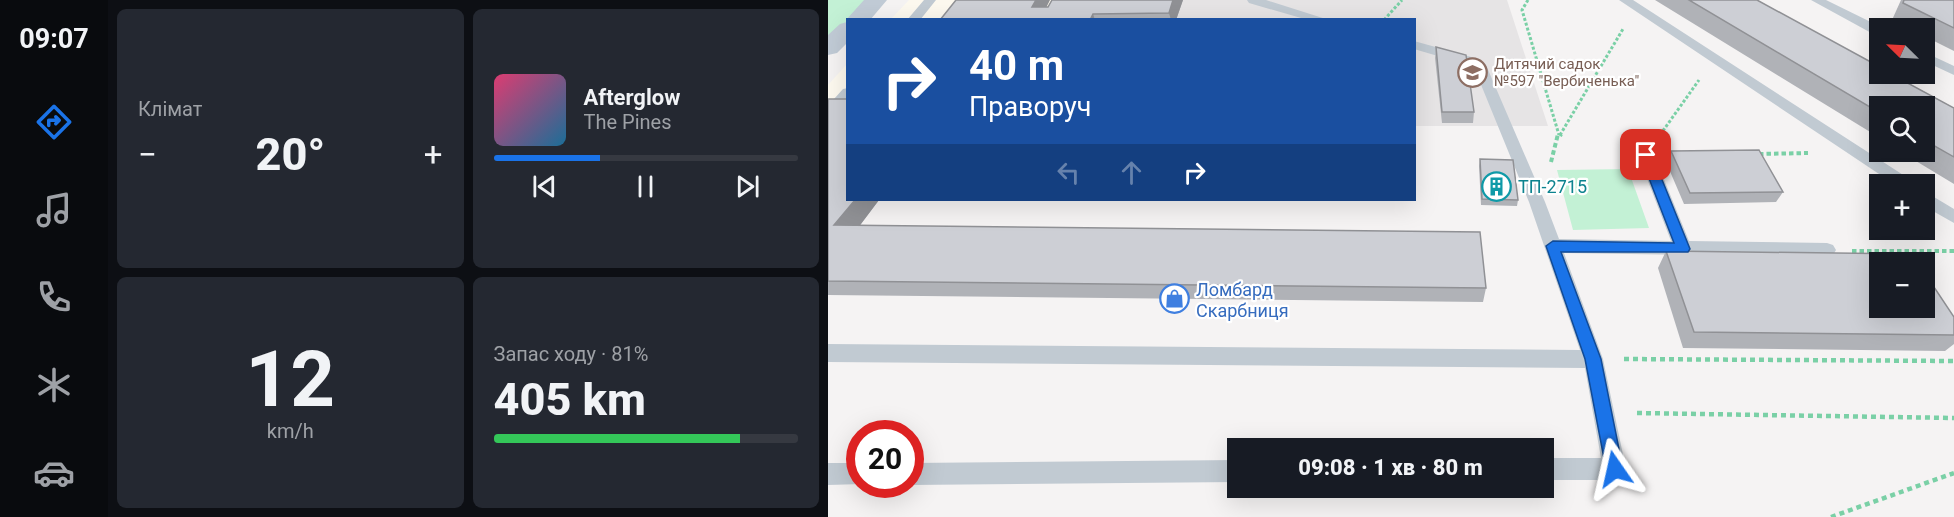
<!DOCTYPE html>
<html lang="uk">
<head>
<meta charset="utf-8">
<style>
  :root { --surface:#171b24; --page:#242831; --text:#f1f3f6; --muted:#9ea1a6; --line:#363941; --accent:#1a73e8 }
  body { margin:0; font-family:Roboto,sans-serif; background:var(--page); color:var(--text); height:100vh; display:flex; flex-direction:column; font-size:22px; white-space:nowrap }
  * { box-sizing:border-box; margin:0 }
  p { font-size:20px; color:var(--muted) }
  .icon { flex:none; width:33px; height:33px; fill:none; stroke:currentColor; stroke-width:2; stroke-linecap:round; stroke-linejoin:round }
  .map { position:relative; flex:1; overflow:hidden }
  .drawer { display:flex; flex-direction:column; gap:9px; padding:9px; background:#0d0f14; width:720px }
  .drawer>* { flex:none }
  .top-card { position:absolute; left:18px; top:18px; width:570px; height:183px; border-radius:0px; box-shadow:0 6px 24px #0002; background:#1a4fa0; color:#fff; overflow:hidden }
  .needle { width:39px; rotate:294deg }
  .tools { position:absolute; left:1041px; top:18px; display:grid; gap:12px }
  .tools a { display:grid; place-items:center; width:66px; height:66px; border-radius:0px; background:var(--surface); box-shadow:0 6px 24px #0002; font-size:30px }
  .speed { position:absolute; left:18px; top:420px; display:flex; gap:12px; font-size:30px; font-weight:700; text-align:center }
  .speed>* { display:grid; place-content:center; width:78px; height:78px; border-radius:50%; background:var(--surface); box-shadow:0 6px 24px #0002; line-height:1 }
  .speed .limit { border:9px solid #d22; background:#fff; color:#111 }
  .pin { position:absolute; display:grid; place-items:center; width:51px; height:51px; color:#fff; margin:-26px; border-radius:12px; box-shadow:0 3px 9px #0006 }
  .me { position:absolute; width:66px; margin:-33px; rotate:349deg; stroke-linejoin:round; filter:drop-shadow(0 0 4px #0008) }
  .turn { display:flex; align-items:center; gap:21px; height:126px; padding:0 24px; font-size:27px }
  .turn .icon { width:78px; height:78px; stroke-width:2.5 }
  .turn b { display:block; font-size:42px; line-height:51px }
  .lanes { display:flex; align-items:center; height:57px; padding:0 24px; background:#0003; justify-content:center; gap:30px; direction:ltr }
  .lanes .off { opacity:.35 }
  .big { font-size:45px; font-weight:800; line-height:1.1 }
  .drawer .tile { flex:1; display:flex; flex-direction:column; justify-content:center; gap:9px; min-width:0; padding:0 21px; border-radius:9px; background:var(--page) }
  .drawer .dial { align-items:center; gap:0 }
  .dial b { font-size:78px; line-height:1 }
  .song { display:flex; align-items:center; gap:18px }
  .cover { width:72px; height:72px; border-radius:9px; background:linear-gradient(135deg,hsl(340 70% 55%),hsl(200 70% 35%)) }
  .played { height:6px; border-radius:3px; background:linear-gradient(90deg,var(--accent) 35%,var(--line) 35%) }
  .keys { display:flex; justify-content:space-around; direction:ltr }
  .heat { display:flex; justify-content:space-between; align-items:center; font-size:33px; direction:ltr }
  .charge { height:9px; border-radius:4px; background:linear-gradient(90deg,#34c759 81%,var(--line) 0) }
  .drawer .tiles { flex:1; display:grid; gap:9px; grid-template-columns:repeat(2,1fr) }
  .trip { position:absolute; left:399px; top:438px; width:327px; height:60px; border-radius:0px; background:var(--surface); box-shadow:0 6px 24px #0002; font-weight:800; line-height:60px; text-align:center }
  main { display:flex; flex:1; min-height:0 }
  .menu { display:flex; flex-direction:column; width:108px; justify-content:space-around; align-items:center; background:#090b0e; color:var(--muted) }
  .menu .icon { width:42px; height:42px }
  .menu .selected { color:var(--accent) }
  .menu b { font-size:27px; color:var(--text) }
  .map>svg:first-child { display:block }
</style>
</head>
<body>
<main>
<nav class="menu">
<b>09:07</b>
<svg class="icon selected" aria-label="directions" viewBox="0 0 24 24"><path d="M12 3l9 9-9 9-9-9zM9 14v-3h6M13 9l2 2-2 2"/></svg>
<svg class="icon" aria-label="music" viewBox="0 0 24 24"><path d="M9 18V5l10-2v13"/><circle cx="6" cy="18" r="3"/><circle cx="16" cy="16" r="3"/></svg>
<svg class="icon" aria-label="phone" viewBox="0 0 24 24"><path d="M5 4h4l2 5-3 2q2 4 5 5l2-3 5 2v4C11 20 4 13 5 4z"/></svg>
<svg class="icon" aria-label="climate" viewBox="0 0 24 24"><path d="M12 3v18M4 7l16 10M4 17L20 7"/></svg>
<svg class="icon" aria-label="car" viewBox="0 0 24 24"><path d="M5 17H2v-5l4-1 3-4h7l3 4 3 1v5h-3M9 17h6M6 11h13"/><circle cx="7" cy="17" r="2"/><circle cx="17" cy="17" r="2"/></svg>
</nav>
<section class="drawer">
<div class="tiles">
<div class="tile"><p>Клімат</p>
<div class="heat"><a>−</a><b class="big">20°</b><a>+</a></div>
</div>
<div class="tile">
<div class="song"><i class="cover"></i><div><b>Afterglow</b><p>The Pines</p></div></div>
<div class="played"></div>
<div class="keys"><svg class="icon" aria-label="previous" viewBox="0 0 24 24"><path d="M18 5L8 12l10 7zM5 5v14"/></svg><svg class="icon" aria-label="pause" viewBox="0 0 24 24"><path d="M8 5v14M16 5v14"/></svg><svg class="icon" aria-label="next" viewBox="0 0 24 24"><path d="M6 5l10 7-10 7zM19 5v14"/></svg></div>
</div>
<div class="tile dial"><b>12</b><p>km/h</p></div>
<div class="tile"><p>Запас ходу · 81%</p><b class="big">405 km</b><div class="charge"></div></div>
</div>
</section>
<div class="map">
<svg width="1126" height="517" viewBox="0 0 1126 517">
  <rect width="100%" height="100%" fill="#f5f3f3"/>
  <!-- commercial -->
  <path fill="#fdf9ef" d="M81 0H292L282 19 62 20Z
    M19 64V196H0V85Z"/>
  <!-- education -->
  <path fill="#e6e4e5" d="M292 0H679L720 126H587L586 20H282Z"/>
  <!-- green -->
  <path fill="#c3f1d5" d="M0 0H48L20 20 19 29 0 48Z
    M800 169 821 228 745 230 729 170Z"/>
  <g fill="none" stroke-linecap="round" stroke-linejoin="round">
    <!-- path-far2 -->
    <path stroke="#7ad0a6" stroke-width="3" stroke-dasharray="3 2" stroke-linecap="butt" d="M700 0 694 10 731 135
      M556 20 574 0
      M732 135 795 29
      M832 135 871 80"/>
    <!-- path-far1 -->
    <path stroke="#7ad0a6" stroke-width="4" stroke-dasharray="4.5 3" stroke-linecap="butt" d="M732 136 733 134
      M931 154 980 153
      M723 162 730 134
      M1024 251H1126"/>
    <!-- path -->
    <path stroke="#7ad0a6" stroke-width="4.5" stroke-dasharray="5 4" stroke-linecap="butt" d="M796 359 1126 361
      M809 413 1126 418
      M1003 517 1126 473"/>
    <!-- lane -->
    <path fill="#c1cad2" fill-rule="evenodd" d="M96 0H108L92 20H79Z
      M419 0H438L501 20H480L421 3Z
      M791 0H805L1083 180 1085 184H1066Z
      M983 0H998L1055 28H1052V36L1047 35Z
      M586 41 647 58 658 65 717 202 731 239 843 241 810 155 812 151H824L826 155 861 241 999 243 1005 245 1008 250 1005 255 999 257 736 253 775 359 798 469 795 477 787 480H716V458H773L757 368 0 362V344L752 350 701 202 647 70 637 64 586 49Z
      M1096 52 1126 66V75L1096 61Z
      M20 88V101L13 103 8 102 6 99 15 89Z
      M1096 191 1126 209V223L1096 206Z
      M410 460V482L82 485 80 484H82V463Z
      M0 463H32V484H34L0 485Z"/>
    <!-- secondary -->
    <path fill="#c1cbd6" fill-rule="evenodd" d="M36 0H59L42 20H20V42L9 53 0 55V35L12 24 19 22 18 20Z"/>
  </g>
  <!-- wall -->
  <path fill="#b0b2b7" d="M224 0H355L348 20H112L220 7Z
    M827 0H929L1126 108V184L1073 152H1096V106H1052V138Z
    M1073 0H1126V51L1096 36V28H1081L1064 20Z
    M608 47 646 112 645 123H614L607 58Z
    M0 99 20 200H51L32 225 658 288 655 302 0 295Z
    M843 151 955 192 948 202 856 204 838 162Z
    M652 159 690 200 689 206 653 205 651 166Z
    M838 251 1126 317V344L1117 351 855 348 830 268Z"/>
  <!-- shaded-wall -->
  <path fill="#909195" d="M208 0H222L212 20 204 7Z
    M345 0H355L348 20H343L341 13Z
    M265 14 267 20H262Z
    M27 200H51L21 240 6 225Z"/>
  <!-- building -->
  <path fill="#cdcfd5" stroke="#909195" stroke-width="1.5" d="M128 0H208L204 7H220L224 0H345L341 13 265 14 262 20H112Z
    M861 0H929L1052 67V74H1063L1126 108V157L1096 140V106H1052V113Z
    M1076 0H1126V28L1075 3Z
    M608 47 638 55 646 112H614Z
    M0 99H20V200H27L6 225 652 232 658 288 0 281Z
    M931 150 955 192 862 193 843 151Z
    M652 159 685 160 690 200 654 199Z
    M838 251 1085 254 1090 262H1052V308H1096V272L1126 317V335L866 332Z"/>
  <!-- route -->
  <path fill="#1a73e8" stroke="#114b97" stroke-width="1.5" d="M818 151 824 155 862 249 860 252H733L773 359 795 469 793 475 787 477 780 475 778 469 757 359 718 246 725 241 846 243 812 155Z"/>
  <!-- icons -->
  <defs>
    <symbol id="school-ring" viewBox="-11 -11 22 22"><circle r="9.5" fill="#fff" stroke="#8d6e63" stroke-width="1.5"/><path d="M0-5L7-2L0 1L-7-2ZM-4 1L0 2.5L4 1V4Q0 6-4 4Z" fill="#8d6e63"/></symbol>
    <symbol id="building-ring" viewBox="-11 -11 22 22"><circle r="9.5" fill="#fff" stroke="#0f9aa8" stroke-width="1.5"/><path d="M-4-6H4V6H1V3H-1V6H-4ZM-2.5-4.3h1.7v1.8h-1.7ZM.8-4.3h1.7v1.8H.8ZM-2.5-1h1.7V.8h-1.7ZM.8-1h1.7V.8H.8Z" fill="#0f9aa8"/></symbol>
    <symbol id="shop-ring" viewBox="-11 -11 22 22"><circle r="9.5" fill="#fff" stroke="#3f7fe0" stroke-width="1.5"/><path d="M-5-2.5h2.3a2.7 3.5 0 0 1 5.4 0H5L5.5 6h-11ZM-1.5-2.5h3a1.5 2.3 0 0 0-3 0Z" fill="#3f7fe0"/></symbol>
  </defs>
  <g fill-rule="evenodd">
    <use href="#school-ring" x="628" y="56" width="33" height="33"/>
    <use href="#building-ring" x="652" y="170" width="33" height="33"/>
    <use href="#shop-ring" x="330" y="282" width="33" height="33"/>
  </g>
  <g text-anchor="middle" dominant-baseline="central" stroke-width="4.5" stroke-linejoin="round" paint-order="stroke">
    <!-- far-education labels -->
    <g font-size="15" fill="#785e54" stroke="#fff" text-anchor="start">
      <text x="666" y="64">Дитячий садок<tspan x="666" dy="17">№597 "Вербиченька"</tspan></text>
    </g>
    <!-- culture labels -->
    <g font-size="18" fill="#0d838f" stroke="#fff" text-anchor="start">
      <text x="690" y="186">ТП-2715</text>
    </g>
    <!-- shop labels -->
    <g font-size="18" fill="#366cbe" stroke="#fff" text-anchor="start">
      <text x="368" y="289">Ломбард<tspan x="368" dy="21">Скарбниця</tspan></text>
    </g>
  </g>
</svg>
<div class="tools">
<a><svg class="needle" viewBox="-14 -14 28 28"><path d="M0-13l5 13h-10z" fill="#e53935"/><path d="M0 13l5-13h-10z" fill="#9ea1a6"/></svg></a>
<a><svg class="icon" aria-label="search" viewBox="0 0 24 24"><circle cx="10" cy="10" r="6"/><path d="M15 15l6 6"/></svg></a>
<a>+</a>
<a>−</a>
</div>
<div class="speed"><div class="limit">20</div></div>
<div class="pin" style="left:818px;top:155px;background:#d93025"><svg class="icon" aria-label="arrive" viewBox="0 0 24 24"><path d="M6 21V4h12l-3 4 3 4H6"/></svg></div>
<svg class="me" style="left:787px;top:469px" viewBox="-20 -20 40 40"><path d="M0-17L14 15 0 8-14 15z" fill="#1a73e8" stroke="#fff" stroke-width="4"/></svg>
<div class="trip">09:08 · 1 хв · 80 m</div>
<div class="top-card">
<div class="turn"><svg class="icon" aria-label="right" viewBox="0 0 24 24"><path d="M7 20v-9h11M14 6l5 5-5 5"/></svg><div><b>40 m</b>Праворуч</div></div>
<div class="lanes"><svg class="icon off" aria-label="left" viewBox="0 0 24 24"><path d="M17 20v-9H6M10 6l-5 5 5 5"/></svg><svg class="icon off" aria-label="ahead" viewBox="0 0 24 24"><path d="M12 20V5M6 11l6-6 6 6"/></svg><svg class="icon" aria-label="right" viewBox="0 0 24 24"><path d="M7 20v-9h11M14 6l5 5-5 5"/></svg></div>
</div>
</div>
</main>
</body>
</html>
